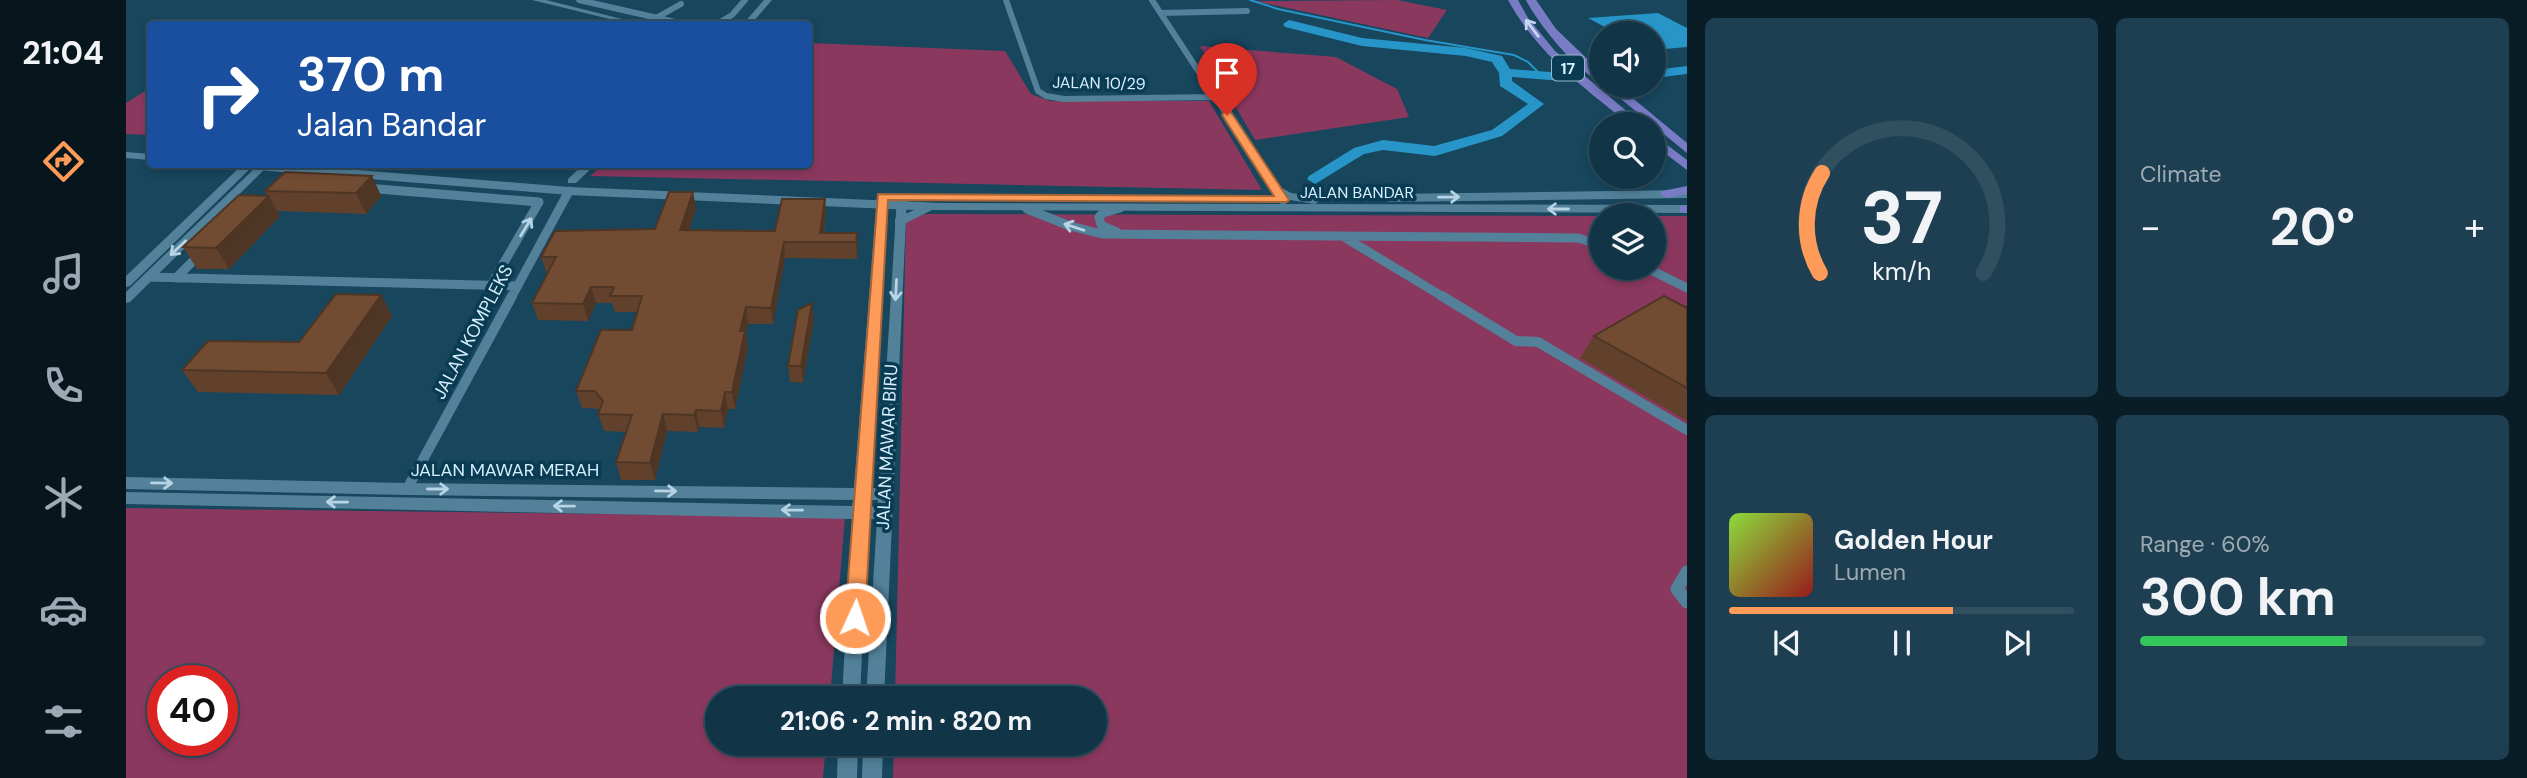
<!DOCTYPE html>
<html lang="en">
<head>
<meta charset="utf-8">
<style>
  :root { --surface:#113446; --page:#1e3f51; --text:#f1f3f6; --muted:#9caab3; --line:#304f5f; --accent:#fe9b58 }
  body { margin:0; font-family:"DM Sans",sans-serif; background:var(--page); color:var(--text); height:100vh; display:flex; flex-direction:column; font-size:26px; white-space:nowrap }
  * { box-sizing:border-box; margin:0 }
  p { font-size:23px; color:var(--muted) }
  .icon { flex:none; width:38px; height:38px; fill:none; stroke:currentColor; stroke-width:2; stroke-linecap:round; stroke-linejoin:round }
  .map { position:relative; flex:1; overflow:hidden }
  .sheet { display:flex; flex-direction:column; gap:18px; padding:18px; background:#091d26; width:840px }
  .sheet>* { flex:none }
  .hud { position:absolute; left:21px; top:21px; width:665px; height:147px; border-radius:7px; box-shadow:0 4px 10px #0003,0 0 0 2px var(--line); background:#1a4fa0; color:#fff; overflow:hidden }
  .tools { position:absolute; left:1463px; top:21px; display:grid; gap:14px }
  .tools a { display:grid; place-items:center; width:77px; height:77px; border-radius:50%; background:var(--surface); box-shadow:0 4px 10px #0003,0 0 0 2px var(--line); font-size:35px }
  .speed { position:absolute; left:21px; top:665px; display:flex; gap:14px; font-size:35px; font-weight:700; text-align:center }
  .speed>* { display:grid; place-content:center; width:91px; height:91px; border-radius:50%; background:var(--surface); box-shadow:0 4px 10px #0003,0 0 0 2px var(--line); line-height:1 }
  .speed .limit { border:10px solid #d22; background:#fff; color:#111 }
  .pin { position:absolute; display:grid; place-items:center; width:60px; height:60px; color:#fff; margin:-72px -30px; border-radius:50% 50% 50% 0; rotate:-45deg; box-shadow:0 0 7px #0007 }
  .pin .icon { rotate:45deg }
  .me { position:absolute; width:77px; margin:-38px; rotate:3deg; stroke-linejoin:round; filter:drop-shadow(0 0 5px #0008) }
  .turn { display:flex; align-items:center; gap:24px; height:147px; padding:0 35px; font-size:32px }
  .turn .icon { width:91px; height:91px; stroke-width:2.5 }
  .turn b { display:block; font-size:49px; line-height:60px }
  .big { font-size:52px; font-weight:700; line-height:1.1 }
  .sheet .tile { flex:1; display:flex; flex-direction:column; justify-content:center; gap:10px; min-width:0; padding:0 24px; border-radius:10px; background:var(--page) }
  .sheet .dial { align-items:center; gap:0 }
  .dial svg { height:182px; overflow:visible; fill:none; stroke:var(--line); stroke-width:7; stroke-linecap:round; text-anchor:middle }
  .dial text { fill:var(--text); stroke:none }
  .song { display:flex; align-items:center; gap:21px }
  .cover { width:84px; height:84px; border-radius:10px; background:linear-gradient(135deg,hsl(90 70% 55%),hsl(0 70% 35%)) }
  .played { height:7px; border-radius:4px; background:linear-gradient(90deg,var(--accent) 65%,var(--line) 65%) }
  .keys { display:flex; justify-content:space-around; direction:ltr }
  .heat { display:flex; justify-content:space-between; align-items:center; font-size:38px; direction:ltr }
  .charge { height:10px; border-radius:5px; background:linear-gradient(90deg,#34c759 60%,var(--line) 0) }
  .sheet .tiles { flex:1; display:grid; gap:18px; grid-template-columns:repeat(2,1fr) }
  .trip { position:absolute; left:579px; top:686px; width:402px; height:70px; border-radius:35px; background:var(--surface); box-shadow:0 4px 10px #0003,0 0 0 2px var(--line); font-weight:700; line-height:70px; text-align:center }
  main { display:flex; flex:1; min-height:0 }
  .menu { display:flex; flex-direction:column; width:126px; justify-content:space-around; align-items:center; background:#07151c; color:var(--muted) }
  .menu .icon { width:49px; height:49px }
  .menu .active { color:var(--accent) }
  .menu b { font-size:32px; color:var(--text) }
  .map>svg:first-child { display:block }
</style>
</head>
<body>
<main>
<nav class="menu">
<b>21:04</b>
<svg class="icon active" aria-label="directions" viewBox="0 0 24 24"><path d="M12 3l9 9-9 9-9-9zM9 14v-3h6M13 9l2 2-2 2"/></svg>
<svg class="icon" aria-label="music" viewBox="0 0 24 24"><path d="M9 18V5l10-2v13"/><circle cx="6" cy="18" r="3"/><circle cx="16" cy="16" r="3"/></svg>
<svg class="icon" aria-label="phone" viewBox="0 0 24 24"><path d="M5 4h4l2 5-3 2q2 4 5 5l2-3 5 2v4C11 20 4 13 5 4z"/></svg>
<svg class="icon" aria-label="climate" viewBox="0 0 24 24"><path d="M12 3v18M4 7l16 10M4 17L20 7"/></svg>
<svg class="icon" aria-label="car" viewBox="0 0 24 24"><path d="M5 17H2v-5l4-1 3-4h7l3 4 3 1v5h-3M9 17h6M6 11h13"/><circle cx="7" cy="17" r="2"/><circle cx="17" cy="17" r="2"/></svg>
<svg class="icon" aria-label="filters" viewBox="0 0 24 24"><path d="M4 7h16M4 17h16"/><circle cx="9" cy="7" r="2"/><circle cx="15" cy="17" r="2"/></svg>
</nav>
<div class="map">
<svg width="1561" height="778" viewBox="0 0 1561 778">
  <rect width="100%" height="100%" fill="#17465d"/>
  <!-- green -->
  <path fill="#8b385f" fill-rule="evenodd" d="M1271 0 1321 10 1302 38 1129 1Z
    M683 43 879 51 905 94 924 101H1083L1136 190 464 176 477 165 682 164Z
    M1074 46 1210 57 1271 89 1283 117 1129 140Z
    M24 88V135L0 134V103Z
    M799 214 1475 216V268H1528V216H1561V778H767L768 744H970V698H769L780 221Z
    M0 508 719 517 704 698H592V744H700L697 778H0ZM37 681H96V740H37Z"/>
  <!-- water -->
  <path fill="#2795c7" d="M1532 13 1561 28V47L1528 50V33H1490L1462 18Z"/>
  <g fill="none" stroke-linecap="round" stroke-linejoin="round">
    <!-- stream -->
    <path stroke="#2795c7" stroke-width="2" d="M1124 0 1152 9 1299 40 1388 55 1402 62 1416 76"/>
    <!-- river -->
    <path fill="#2795c7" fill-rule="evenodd" d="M1163 20 1236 38 1340 48 1376 56 1384 69 1436 73 1443 77 1436 81 1386 77V81L1418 104 1376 136 1309 156 1257 150 1238 154 1189 184 1181 179 1183 176 1228 148 1257 140 1308 146 1366 130 1402 104 1374 86 1373 73 1366 62 1340 56 1236 46 1159 27 1157 24Z
      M1561 66V74L1528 78V70Z"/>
    <!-- minor-far3 -->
    <path stroke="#53819a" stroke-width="6" d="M453 0 558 24
      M880 0 912 91 920 96 938 99 1090 97
      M1026 0 1112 132
      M1035 13 1121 11
      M530 18 555 4
      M591 24 606 15 619 0"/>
    <!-- minor-far2 -->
    <path stroke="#53819a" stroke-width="9" d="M1111 130 1157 200
      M240 188 413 202 365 285
      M901 209 944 226 976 234 1452 238 1475 245
      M991 232 975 225 973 217 977 213 994 208
      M1218 237 1319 298
      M1521 268 1561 288
      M22 277 392 286
      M50 278 76 252
      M385 298 443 191"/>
    <!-- minor-far1 -->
    <path stroke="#53819a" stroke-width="10" d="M1316 296 1390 341 1412 342 1561 430
      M281 489 386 296"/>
    <!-- minor -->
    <path stroke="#53819a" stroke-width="13" d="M1561 572 1551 589 1561 602"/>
    <!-- tertiary -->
    <path fill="#53819a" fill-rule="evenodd" d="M406 0H420L516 24H504Z
      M638 0H646L625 24H617Z
      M117 164H129L4 286 0 287V276Z
      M133 164H144L4 302 0 303V292Z
      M458 164H470L450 183H442V179Z
      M756 193 761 196 743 488H753L771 197 776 194 781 197 758 698H740L751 519H742L734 698H716L726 519 0 504V492L726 506 727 500 281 495 0 489V477L281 483 728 488 751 196ZM743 500H752L751 507 742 506Z
      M712 744H732L731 778H711Z
      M737 744H757L756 778H736Z"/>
    <!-- secondary -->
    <path fill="#53819a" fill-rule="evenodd" d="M0 152 24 154V160L0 158Z
      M102 164H157L443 187 816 203 1561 205V213L806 210 774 226 769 225V219L788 210 443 195 107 168Z
      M1149 184 1165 193 1189 196 1195 200 1189 204 1158 199 1143 188Z
      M1561 190V198L1262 202 1256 198 1262 194Z"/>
    <!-- primary -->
    <path fill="#797cc5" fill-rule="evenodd" d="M1382 0H1392L1402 18 1429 51 1516 124H1503C1457 87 1411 53 1382 0Z
      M1400 0H1410L1430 29 1475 72V81C1452 74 1411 22 1400 0Z
      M1479 86H1492L1561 143V153Z
      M1528 135 1561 160V170L1528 145Z
      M1561 186V194L1541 198 1534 194 1536 191Z
      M1561 205V213L1554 212V206Z"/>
  </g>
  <!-- wall -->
  <path fill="#61412c" d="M246 176 255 196 240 214 151 211 154 216 103 269H71L57 247 141 196 139 191Z
    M699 199 700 215 698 233H731V259L659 258 647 324H622L620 334 622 347 609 409H602L598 428 573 427 572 432 541 431 529 480H495L490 462 500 432 478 431 472 414 474 409 456 408 450 391 506 330 511 312H489L486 303H470L462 321 412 320 406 303 422 274H421L415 257 529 229 570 208 563 231H649Z
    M255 295 266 316 213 395 72 392 56 370 173 342Z
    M1561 308V421L1454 358 1468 336Z
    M688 319 677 383 664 382 662 366Z"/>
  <!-- shaded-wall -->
  <path fill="#4f3524" d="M246 176 255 196 240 214 230 193Z
    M567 192 570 208 557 247 554 230Z
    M143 196 154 216 103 269 90 248Z
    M699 199 700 215 696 242 694 233Z
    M731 233 732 250 731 259 730 242Z
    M658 242 659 258 647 324 645 308Z
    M465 287 470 303 462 321 457 304Z
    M255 295 266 316 213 395 200 373Z
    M686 303 688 319 677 383 675 366Z
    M620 307 622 324 620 334 622 347 609 409 606 392 614 331Z
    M599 392 602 409 598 428 595 411Z
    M570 410 573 427 572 432 568 415Z
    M537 414 541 431 529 480 524 463Z"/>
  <!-- building -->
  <path fill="#714c33" stroke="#4f3524" stroke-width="2" d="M159 172 246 176 230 193 139 191Z
    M543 192H567L554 230 649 231 656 199H699L694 233H731L730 242H658L645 308 620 307 614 331H619L606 392H599L595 411 570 410 568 415 537 414 524 463 490 462 506 415 472 414 477 401 469 391H450L475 330H506L516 296H484L488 287H465L457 304 406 303 430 257H415L429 231 529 229Z
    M113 195 143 196 90 248 57 247Z
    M210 294 255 295 200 373 56 370 82 341 173 342Z
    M1538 296 1561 308V388L1468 336Z
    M686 303 675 366H662L672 310Z"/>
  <!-- one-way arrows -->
  <defs><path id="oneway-shaft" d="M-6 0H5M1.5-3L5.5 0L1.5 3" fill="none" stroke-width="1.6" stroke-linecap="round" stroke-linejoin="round" transform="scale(1.75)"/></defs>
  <use stroke="#c4d8f2" href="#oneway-shaft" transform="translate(1406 28) rotate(-127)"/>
  <g stroke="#b6d4e4">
    <use href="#oneway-shaft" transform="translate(1323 197) rotate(-1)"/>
    <use href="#oneway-shaft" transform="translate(1432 209) rotate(-180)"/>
    <use href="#oneway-shaft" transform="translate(400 227) rotate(-59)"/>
    <use href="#oneway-shaft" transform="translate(948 227) rotate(-162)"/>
    <use href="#oneway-shaft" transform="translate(52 248) rotate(136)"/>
    <use href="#oneway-shaft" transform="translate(770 290) rotate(93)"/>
    <use href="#oneway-shaft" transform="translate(36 483) rotate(1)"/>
    <use href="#oneway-shaft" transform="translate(312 489)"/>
    <use href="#oneway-shaft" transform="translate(540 491) rotate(1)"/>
    <use href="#oneway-shaft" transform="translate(211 502) rotate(-179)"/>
    <use href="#oneway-shaft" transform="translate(438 506) rotate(-179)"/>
    <use href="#oneway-shaft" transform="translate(666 510) rotate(-179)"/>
  </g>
  <!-- route -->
  <path fill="#fe9b58" stroke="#a56539" stroke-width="2" d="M1097 112H1105L1163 200 1161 202 762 200 739 618 736 625 729 627 722 625 719 618 752 194 1148 196 1096 115Z"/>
  <g text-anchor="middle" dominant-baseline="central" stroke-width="7" stroke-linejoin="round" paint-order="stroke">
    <!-- shield labels -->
    <rect fill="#093b52" stroke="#99b9ca" stroke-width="2" x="1426" y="55.5" width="32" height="25" rx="5"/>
    <g font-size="16" font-weight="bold" fill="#d7effd">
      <text x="1442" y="68">17</text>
    </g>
    <!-- far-street labels -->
    <g font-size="16" fill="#d7effd" stroke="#093b52">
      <text transform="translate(973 83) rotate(1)">JALAN 10/29</text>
      <text x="1231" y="192">JALAN BANDAR</text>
    </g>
    <!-- street labels -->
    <g font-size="18" fill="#d7effd" stroke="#093b52">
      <text transform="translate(347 332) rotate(-62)">JALAN KOMPLEKS</text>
      <text transform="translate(761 447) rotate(-87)">JALAN MAWAR BIRU</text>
      <text x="379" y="470">JALAN MAWAR MERAH</text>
    </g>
  </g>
</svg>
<div class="tools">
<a><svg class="icon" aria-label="sound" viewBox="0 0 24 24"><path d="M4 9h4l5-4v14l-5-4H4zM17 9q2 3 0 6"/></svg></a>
<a><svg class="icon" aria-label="search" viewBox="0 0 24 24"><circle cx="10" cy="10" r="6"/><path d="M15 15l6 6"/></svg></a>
<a><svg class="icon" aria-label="layers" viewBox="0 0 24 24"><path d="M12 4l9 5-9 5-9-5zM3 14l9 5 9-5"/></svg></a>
</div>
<div class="speed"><div class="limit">40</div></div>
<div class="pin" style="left:1101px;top:115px;background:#d93025"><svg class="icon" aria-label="arrive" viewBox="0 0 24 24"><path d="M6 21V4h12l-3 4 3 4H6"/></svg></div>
<svg class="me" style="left:729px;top:618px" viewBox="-20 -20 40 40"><circle r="17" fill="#fe9b58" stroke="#fff" stroke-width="3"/><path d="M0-11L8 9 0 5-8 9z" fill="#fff"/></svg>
<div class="trip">21:06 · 2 min · 820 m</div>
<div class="hud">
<div class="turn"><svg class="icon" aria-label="right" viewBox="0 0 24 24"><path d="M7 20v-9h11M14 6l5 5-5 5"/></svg><div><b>370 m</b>Jalan Bandar</div></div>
</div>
</div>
<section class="sheet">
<div class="tiles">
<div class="tile dial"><svg viewBox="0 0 100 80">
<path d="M14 69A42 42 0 1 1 86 69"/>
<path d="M14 69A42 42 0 0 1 15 25" stroke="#fe9b58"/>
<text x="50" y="56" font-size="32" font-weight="700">37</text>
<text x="50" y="72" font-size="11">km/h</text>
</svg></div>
<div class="tile"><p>Climate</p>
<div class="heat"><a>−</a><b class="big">20°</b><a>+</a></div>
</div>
<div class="tile">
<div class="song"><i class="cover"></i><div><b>Golden Hour</b><p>Lumen</p></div></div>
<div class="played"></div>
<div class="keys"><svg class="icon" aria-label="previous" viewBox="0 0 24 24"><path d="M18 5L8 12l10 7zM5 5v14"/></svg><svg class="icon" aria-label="pause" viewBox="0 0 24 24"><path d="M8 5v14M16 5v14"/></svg><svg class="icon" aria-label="next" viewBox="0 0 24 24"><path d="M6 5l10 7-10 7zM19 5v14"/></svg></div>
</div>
<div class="tile"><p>Range · 60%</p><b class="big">300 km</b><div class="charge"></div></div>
</div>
</section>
</main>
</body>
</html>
